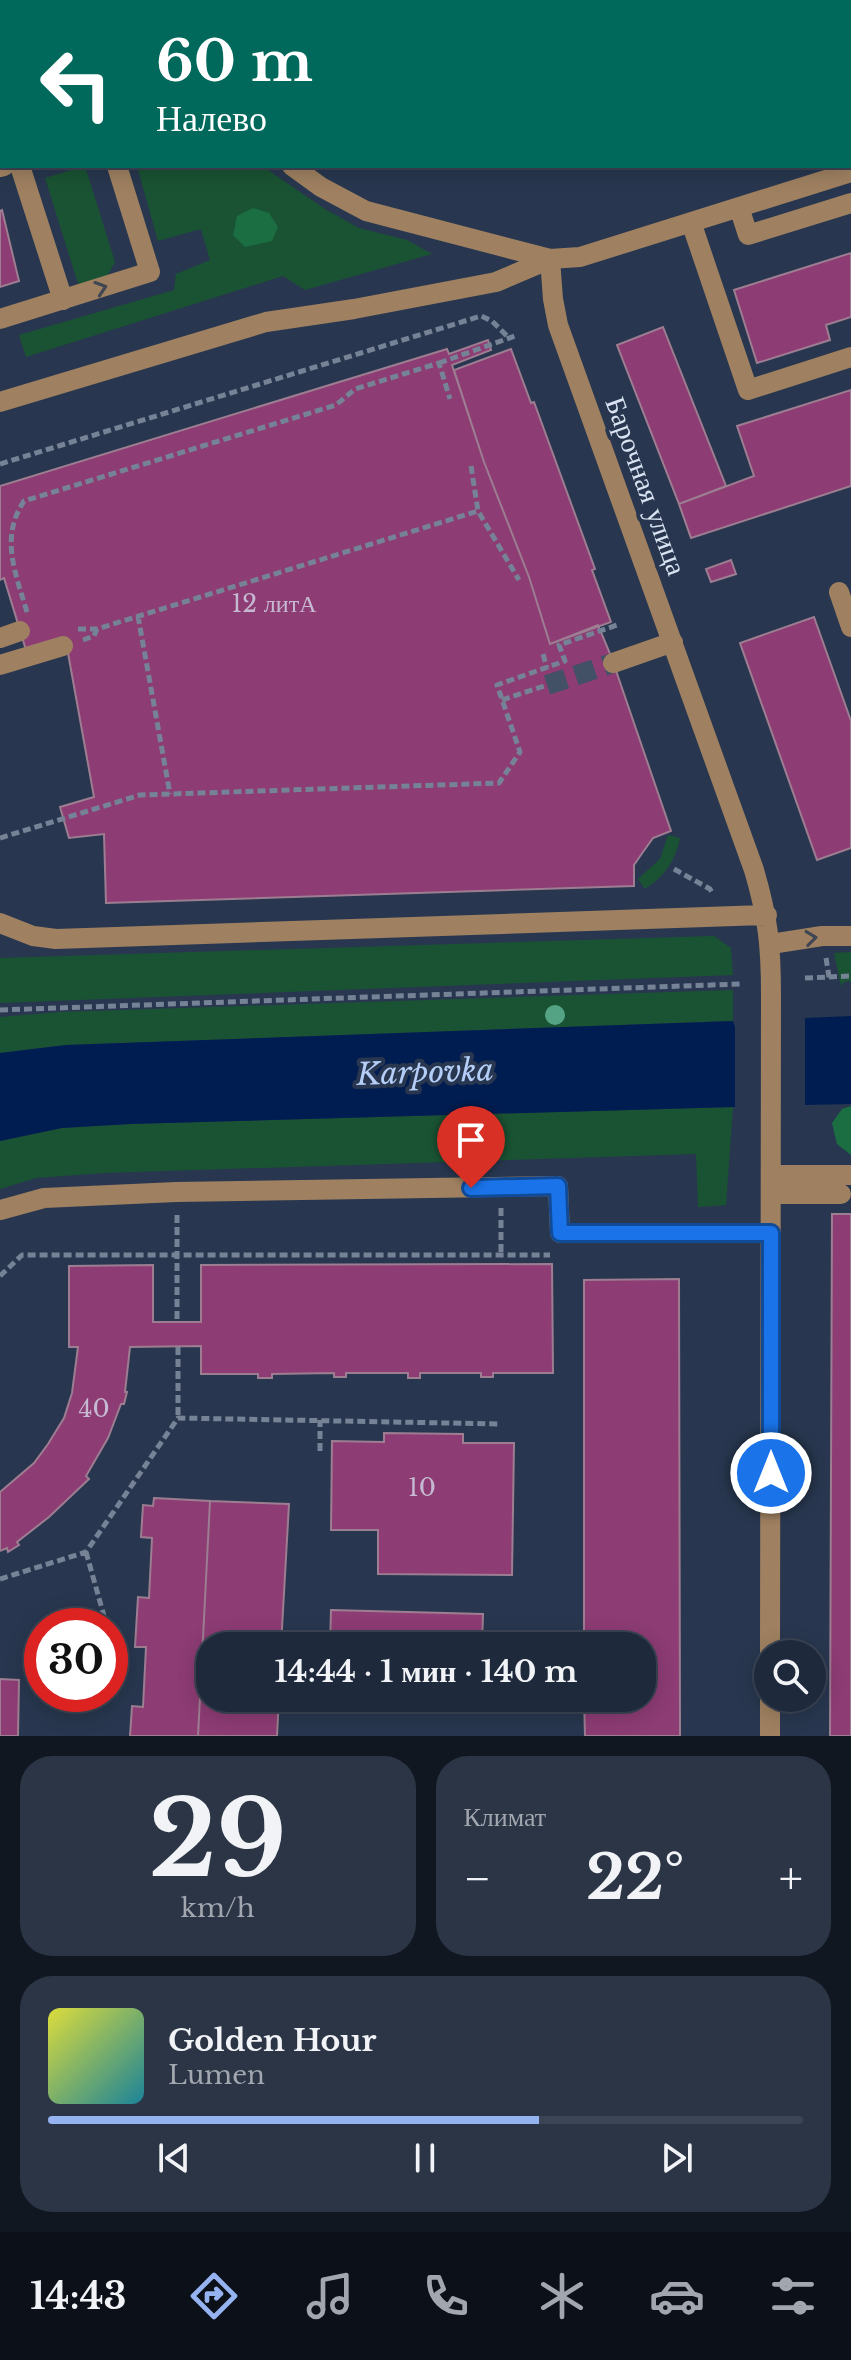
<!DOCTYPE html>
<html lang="ru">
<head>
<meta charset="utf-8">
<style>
  :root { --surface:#1e293b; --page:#2b3546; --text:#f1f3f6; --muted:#a1a6af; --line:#3c4555; --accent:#95b2f1 }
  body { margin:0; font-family:"Libre Baskerville",serif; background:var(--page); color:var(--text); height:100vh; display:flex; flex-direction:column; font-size:30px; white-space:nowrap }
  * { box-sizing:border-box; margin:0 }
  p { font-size:26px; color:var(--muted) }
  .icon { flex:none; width:44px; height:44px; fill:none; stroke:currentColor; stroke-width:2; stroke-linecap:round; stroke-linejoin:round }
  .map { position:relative; height:1736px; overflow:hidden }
  .drawer { display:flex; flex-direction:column; gap:20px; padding:20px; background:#101720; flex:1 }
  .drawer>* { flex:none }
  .guide { position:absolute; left:0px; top:0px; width:852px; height:168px; box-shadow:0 4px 20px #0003,0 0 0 2px var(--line); background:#00695c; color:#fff; overflow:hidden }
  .fabs { position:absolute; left:754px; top:1640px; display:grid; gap:16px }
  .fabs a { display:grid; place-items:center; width:72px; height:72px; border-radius:50%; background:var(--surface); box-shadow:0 4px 20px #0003,0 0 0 2px var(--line); font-size:40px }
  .speed { position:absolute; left:24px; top:1608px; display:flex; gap:16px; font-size:40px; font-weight:700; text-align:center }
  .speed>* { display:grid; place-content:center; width:104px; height:104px; border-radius:50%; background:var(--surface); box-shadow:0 4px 20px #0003,0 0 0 2px var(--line); line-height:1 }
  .speed .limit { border:12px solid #d22; background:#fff; color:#111 }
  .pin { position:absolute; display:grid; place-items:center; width:68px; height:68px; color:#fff; margin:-82px -34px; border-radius:50% 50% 50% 0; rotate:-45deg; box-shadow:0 0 8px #0007 }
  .pin .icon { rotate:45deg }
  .me { position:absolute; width:88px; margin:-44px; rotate:0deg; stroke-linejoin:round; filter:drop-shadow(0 0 6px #0008) }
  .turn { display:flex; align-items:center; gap:28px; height:168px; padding:0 24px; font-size:36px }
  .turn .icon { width:104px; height:104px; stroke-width:2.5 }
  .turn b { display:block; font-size:56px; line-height:68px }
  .big { font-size:60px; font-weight:800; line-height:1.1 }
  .drawer .card { flex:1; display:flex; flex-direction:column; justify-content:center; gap:12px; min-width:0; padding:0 28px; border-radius:32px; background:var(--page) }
  .drawer .dial { align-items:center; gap:0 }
  .dial b { font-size:104px; line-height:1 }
  .song { display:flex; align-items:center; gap:24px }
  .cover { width:96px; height:96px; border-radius:12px; background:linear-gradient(135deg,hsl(60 70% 55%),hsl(190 70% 35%)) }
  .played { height:8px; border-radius:4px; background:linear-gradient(90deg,var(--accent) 65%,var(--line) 65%) }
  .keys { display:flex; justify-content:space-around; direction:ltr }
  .heat { display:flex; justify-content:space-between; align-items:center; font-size:44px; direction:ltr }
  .drawer .tiles { flex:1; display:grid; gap:20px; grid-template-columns:1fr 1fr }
  .card:last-child { grid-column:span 2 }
  .trip { position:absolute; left:196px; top:1632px; width:460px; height:80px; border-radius:32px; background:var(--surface); box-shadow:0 4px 20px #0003,0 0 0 2px var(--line); font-weight:800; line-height:80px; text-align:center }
  .tabs { display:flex; height:128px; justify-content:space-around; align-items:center; background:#0c1018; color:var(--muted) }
  .tabs .icon { width:56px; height:56px }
  .tabs .on { color:var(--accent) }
  .tabs b { font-size:36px; color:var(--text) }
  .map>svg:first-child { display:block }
</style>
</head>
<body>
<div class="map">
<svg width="851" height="1736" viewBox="0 0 851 1736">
  <rect width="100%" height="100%" fill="#28374f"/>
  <!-- green -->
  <path fill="#1a5333" d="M85 166 115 262 106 279 85 287 78 283 75 274 45 178Z
    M137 166H262L325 209 359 228 407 240 432 254 305 290 283 276 26 357 19 335 174 290 176 274 210 260 201 229 158 241Z
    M668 835 680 838C675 861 665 876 645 889L638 879 660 859Z
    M714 936 731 948 733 975 0 1003V958Z
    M851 952V981L844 982 841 986 834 953Z
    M733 990V1021L66 1045 0 1053V1017L61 1012Z
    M733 1107 726 1205 698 1207 696 1154 104 1173 36 1178 0 1189V1141L62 1128 130 1124Z"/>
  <!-- forest -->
  <path fill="#1b6d42" d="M253 208 269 213 278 227 272 241 245 247 233 235 237 216Z
    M851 1106V1155L837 1144 832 1123 842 1109Z"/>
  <!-- water -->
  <path fill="#001d52" d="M851 1016V1104L805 1105V1085L735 1086V1107L130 1124 62 1128 0 1141V1053L66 1045 733 1021 735 1027 805 1026V1018Z"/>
  <!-- pier -->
  <path fill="#28374f" d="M805 1014V1109L801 1105V1089L739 1090V1108L735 1111V1017L739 1019V1024L801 1023V1016Z"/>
  <!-- building -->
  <path fill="#8d3c74" stroke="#9d7d91" stroke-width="2" d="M2 210 19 281 0 287V211Z
    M851 253V317L826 325 830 340 757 363 734 290Z
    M663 327 726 486 679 504 617 345Z
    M488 340 491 350 452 365 484 462 529 577 550 644 598 625 611 656 671 831 653 838 643 852 634 865V886L106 903 104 834 69 838 60 807 94 797 68 653 26 650 4 578 0 580V486L447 349 449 354Z
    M511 349 531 403 534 402 595 569 592 570 611 622 550 644 529 577 484 462 454 370Z
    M851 390V486L691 538 679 504 754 476 737 426Z
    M731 560 736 574 711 582 706 569Z
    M814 617 851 721V848L817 860 740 643Z
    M832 1214H851V1736H830Z
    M552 1264 553 1373H493V1377H481V1373H420V1378H408V1373H346V1377H334V1373L272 1374V1378H258V1374H201V1346L130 1347 125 1392H127L124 1404H121L108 1438 86 1476 89 1479 49 1517 17 1542 19 1545 8 1552 7 1548 0 1551V1492L34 1463 48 1444 64 1418 72 1393 78 1347H69V1266L153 1265V1322H201V1265Z
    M679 1279 680 1736H585L584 1698H642V1646H584V1280Z
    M384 1433 463 1434V1443H514L512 1575 378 1574V1530H331L332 1441 384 1442Z
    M154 1498 210 1501 198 1736H130L132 1706 143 1707 146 1647H135L138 1597 149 1598 152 1538 141 1537 143 1505 153 1506Z
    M210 1501 289 1504 281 1646H210V1698H279L277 1736H198Z
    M331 1610 483 1614 482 1646H330Z
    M0 1679 19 1680 18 1736H0Z"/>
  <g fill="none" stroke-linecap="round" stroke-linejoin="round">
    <!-- minor-tunnel -->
    <path stroke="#435167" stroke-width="20" stroke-dasharray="20 10" stroke-linecap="butt" d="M547 685 613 663"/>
    <!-- path -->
    <path stroke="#768296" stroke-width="5" stroke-dasharray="8 4" stroke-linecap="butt" d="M439 363 515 336
      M0 464 481 316 492 321 509 338
      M471 466 478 511 519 580
      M27 612C15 572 0 537 24 501L336 405 355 389 439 363 450 399
      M138 616 170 794
      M78 629H97L478 511
      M83 640 94 636 97 629
      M543 654 547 668
      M502 700 547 685
      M0 838 140 795 499 783 520 752 497 685 565 661 559 645 620 624
      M674 869 710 889 713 894
      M826 958 829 977
      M805 978 851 976
      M0 1010 740 984
      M501 1208V1255
      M177 1215V1322
      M0 1276 22 1255H550
      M178 1347V1418
      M320 1451V1420
      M86 1552 104 1616
      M0 1579 86 1552 178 1418 501 1424"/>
    <!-- minor -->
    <path stroke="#9f8161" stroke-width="20" d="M0 54 2 55
      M0 122 2 123
      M20 166 63 300
      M292 166 321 187 366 211 550 259 580 257 851 172
      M0 167 4 166
      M739 207 748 235 851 203
      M691 222 748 390 851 357
      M550 259 553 299 558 325 754 870C768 918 771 945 771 995L770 1654
      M0 319 150 272 117 166
      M0 402 266 322 354 309 496 282 550 259
      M839 592 851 627
      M0 638 20 631
      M613 663 673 642
      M0 665 63 646
      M0 923 33 936 56 939 767 915
      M771 944 822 936H851
      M771 1175H851
      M771 1194H841
      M0 1210 44 1198 176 1192 558 1186 560 1233H771
      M770 1736V1698"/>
  </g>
  <!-- trees -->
  <circle fill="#54a384" cx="555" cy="1015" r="10"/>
  <!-- one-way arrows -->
  <defs><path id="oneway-chevron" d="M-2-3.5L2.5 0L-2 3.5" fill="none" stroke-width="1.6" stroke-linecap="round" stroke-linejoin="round" transform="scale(2)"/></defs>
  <g stroke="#404653">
    <use href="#oneway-chevron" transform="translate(101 288) rotate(-18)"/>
    <use href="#oneway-chevron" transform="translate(811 938) rotate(-7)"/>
  </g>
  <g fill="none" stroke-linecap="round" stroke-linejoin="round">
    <defs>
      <path id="route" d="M471 1188 558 1186 560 1233H771V1473"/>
    </defs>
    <!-- route casing -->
    <use href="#route" stroke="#114b97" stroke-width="20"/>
    <!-- route -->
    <use href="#route" stroke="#1a73e8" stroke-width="14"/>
  </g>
  <g text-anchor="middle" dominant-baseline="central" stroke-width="8" stroke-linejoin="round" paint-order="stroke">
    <!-- number labels -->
    <g font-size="24" fill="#c6b9d2">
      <text x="274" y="603">12 литА</text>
      <text x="94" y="1408">40</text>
      <text x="422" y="1487">10</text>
    </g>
    <!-- street labels -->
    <g font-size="28" fill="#d9e3f2" stroke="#28374f">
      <text transform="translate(646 486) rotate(70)">Барочная улица</text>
    </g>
    <!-- water labels -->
    <g font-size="30" font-style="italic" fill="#b4cef7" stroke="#28374f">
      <text transform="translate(425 1072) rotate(-2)">Karpovka</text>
    </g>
  </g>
</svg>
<div class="fabs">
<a><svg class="icon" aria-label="search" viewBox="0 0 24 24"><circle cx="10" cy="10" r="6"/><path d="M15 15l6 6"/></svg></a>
</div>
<div class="speed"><div class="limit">30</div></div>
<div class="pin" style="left:471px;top:1188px;background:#d93025"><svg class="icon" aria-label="arrive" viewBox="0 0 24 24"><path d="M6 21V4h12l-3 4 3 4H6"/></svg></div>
<svg class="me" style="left:771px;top:1473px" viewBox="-20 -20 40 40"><circle r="17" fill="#1a73e8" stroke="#fff" stroke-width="3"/><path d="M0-11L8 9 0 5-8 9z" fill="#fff"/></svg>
<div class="trip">14:44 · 1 мин · 140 m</div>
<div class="guide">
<div class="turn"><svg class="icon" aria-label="left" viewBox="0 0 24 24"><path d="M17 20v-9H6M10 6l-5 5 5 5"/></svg><div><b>60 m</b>Налево</div></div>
</div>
</div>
<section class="drawer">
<div class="tiles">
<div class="card dial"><b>29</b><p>km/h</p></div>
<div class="card"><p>Климат</p>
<div class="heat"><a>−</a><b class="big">22°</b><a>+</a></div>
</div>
<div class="card">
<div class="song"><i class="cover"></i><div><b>Golden Hour</b><p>Lumen</p></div></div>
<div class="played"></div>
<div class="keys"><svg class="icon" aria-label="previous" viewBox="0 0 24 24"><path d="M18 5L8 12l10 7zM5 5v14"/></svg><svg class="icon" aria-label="pause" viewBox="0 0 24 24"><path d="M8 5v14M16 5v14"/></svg><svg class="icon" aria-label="next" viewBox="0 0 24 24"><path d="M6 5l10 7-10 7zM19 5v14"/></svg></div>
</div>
</div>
</section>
<nav class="tabs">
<b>14:43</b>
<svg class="icon on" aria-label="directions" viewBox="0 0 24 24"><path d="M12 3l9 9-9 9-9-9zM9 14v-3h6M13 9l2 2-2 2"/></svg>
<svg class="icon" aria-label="music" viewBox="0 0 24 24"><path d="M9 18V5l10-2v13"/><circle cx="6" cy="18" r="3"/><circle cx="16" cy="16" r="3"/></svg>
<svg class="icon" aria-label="phone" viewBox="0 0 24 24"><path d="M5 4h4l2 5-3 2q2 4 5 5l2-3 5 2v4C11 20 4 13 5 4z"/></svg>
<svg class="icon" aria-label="climate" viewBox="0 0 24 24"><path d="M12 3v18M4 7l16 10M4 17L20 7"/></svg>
<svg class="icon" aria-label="car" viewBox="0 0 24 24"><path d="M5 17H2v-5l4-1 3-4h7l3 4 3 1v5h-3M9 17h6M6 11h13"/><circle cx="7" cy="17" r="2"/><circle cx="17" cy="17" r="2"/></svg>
<svg class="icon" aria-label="filters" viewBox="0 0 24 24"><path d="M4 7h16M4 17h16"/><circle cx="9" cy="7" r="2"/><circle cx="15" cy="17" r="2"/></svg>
</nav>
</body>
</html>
